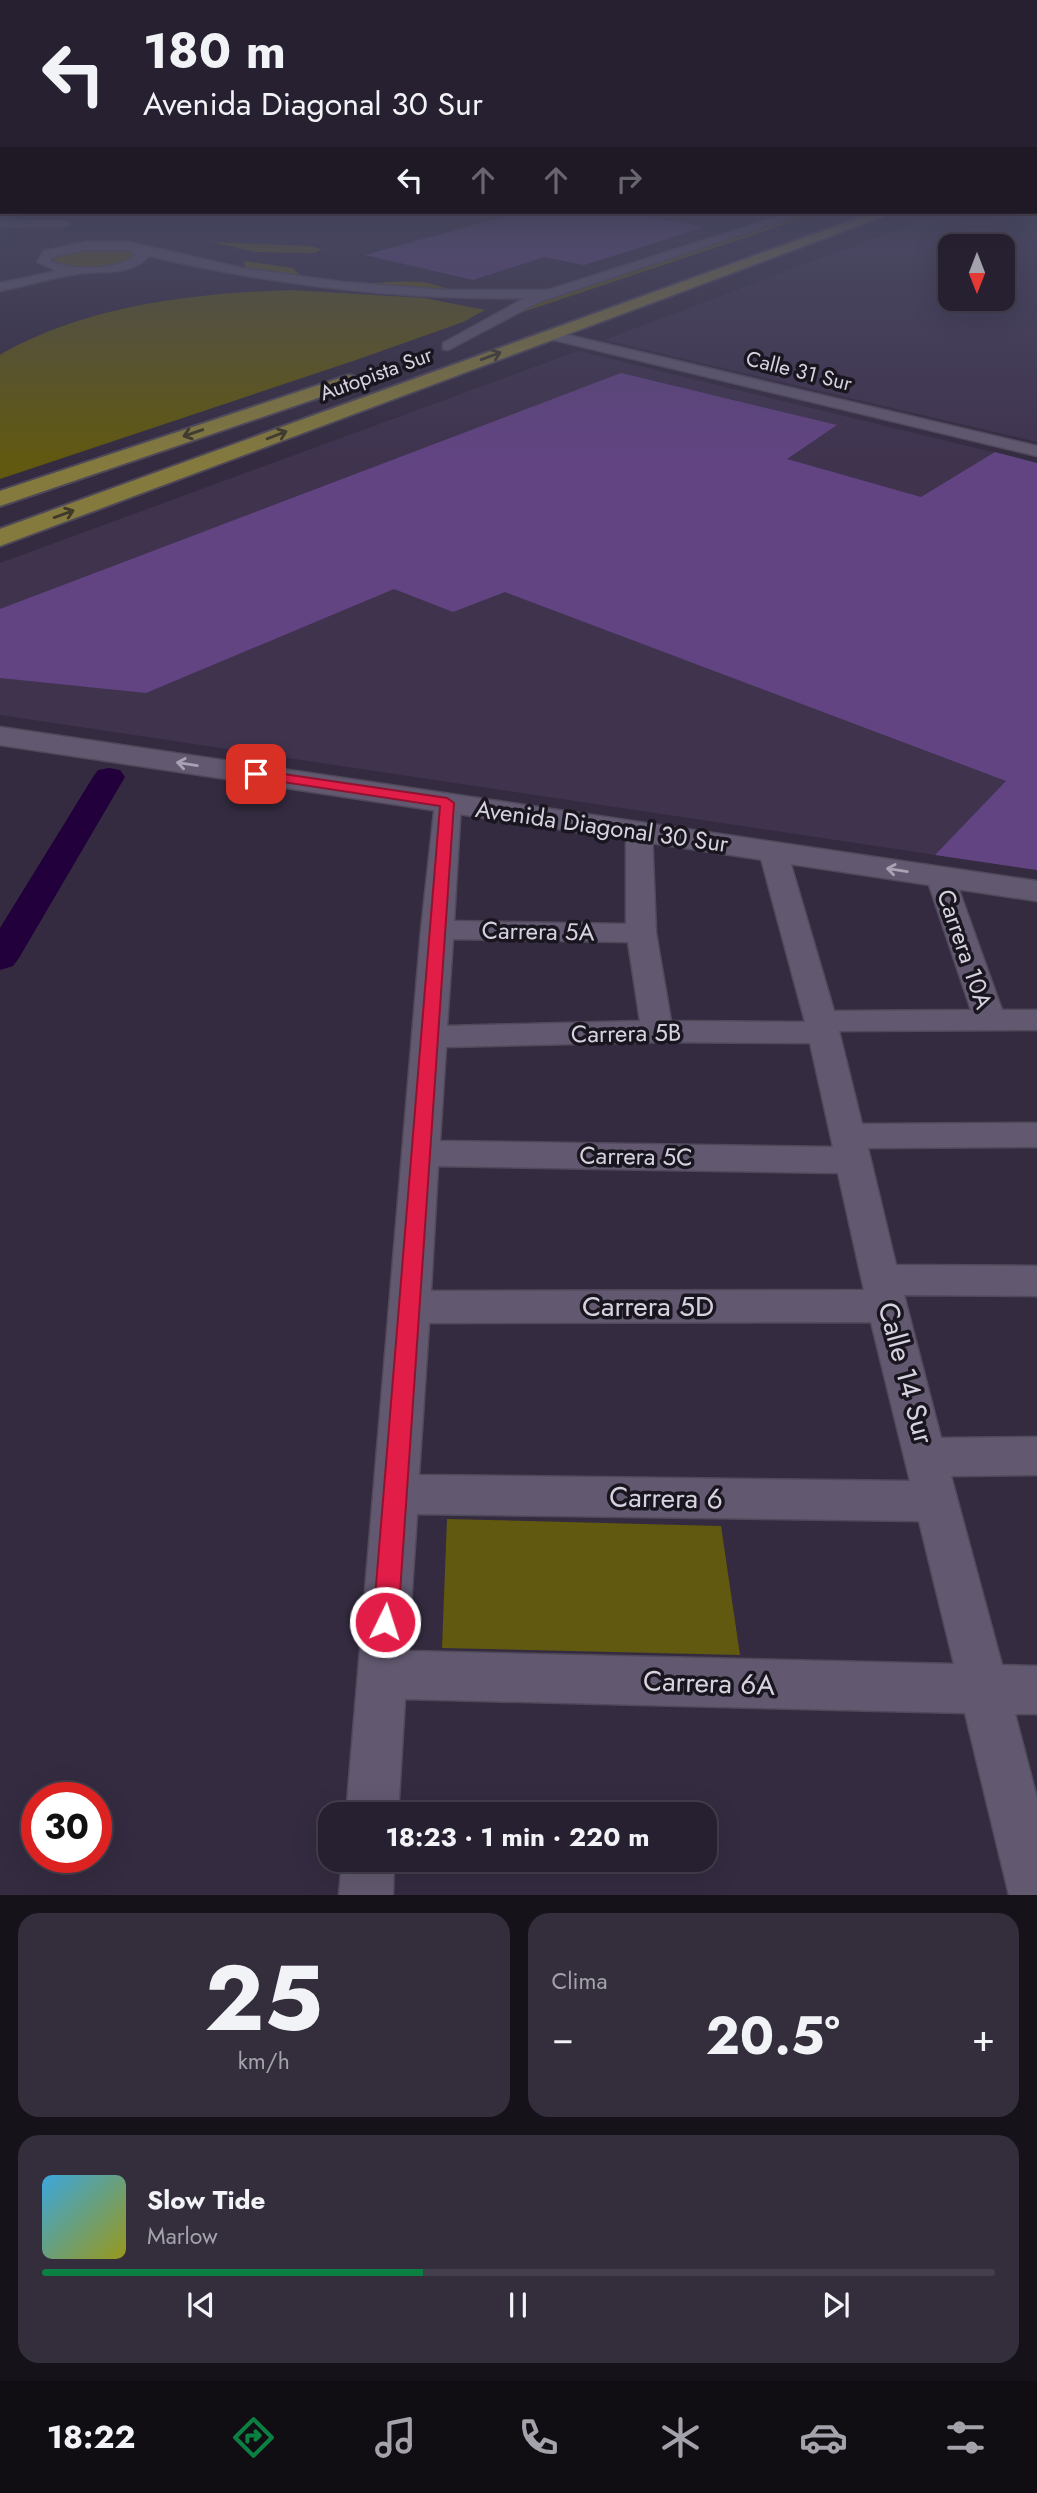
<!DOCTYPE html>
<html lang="es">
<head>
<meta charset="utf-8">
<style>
  :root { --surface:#272030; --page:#332d3c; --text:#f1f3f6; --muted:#a4a3ab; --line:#433e4c; --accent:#0b8043 }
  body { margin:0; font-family:Jost,sans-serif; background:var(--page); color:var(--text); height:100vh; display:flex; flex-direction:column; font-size:26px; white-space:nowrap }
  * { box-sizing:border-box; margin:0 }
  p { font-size:23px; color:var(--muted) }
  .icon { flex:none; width:38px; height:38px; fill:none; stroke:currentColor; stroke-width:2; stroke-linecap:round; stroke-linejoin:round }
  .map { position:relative; height:1895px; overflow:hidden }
  .drawer { display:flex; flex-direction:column; gap:18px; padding:18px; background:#15121a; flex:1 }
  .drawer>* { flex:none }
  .top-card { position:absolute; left:0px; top:0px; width:1038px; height:214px; box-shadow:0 7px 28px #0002,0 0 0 2px var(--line); background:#272030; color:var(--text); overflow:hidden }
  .needle { width:46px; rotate:180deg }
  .fabs { position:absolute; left:938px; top:234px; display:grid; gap:14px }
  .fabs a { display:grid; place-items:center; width:77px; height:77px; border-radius:14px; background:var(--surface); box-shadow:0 7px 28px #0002,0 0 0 2px var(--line); font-size:35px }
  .speed { position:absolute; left:21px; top:1782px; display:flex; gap:14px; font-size:35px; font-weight:700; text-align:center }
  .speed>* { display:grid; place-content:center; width:91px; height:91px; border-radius:50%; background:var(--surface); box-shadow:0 7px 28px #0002,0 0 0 2px var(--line); line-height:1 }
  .speed .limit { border:10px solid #d22; background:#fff; color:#111 }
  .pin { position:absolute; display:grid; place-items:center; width:60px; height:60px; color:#fff; margin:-30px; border-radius:14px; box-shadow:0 4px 10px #0006 }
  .me { position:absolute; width:77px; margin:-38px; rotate:4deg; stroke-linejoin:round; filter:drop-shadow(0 0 5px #0008) }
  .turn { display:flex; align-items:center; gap:24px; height:147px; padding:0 28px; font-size:32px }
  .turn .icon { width:91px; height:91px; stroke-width:2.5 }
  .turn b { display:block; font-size:49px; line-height:60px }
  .lanes { display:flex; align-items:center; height:66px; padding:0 28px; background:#0003; justify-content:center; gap:35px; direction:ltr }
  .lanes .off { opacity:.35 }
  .big { font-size:52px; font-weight:700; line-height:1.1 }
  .drawer .card { flex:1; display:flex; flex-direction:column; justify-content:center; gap:10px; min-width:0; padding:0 24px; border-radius:21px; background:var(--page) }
  .drawer .dial { align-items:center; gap:0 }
  .dial b { font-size:91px; line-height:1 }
  .song { display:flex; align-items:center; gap:21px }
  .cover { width:84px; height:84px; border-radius:10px; background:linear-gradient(135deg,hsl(200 70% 55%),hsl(60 70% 35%)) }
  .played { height:7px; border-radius:4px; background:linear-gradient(90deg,var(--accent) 40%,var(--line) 40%) }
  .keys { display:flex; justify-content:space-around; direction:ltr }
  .heat { display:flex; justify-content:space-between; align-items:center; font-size:38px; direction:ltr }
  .drawer .tiles { flex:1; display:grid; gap:18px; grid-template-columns:1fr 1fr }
  .card:last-child { grid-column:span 2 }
  .trip { position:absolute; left:318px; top:1802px; width:399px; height:70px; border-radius:21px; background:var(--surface); box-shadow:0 7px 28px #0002,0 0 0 2px var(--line); font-weight:700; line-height:70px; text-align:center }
  .tabs { display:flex; height:112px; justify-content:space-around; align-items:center; background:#100d13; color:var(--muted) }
  .tabs .icon { width:49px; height:49px }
  .tabs .selected { color:var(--accent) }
  .tabs b { font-size:32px; color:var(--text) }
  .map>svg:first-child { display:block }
</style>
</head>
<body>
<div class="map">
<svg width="1037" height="1895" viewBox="0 0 1037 1895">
  <rect width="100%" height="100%" fill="#342b40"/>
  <!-- built -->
  <path fill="#3f334e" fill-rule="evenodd" d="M1037 199V442L604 340 944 212H1036ZM950 247H1003V299H950Z
    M578 351 1037 463V870L0 715V563Z"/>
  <!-- green -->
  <path fill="#61590f" d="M813 212H822L520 313 545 300Z
    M211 242 310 246 321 249 315 253 256 252Z
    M124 248 136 253 135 257C119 267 65 274 52 258L72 249Z
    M243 261 293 268C311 293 394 279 422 282 432 283 443 288 454 290 468 291 483 291 498 292L388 289 247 272Z
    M292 290 424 298 485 310 463 322 359 359 0 479V355L3 353C89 305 195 293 292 290Z
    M447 1519 721 1526 740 1655 442 1648Z"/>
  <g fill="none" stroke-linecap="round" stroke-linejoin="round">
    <!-- canal -->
    <path fill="#21003b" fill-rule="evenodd" d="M109 768 120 770 125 777 19 958 13 966 0 970V928L93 777 98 770Z"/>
  </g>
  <!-- building -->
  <path fill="#624483" d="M522 212H621L705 227 584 265 544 257 473 280 365 255Z
    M621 373 837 425 787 459 921 497 995 452 1037 463V870L935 855 1006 781 505 592 453 612 394 589 146 693 0 678V609Z"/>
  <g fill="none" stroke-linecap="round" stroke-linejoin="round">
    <defs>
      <path id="minor" d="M792 212H808L539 302 448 350 443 349V343L525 298C398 300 273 285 149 256 129 277 102 270 76 274 51 278 25 286 0 291V283L57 271 37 262 44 251 85 242H129L242 268 343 282 445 290H548ZM85 250H127L137 254C118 271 73 271 50 261L52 257Z
        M0 221H65L71 224 65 227H0Z
        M551 331 1037 446V456L546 338V332Z
        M448 795 457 797 461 803 454 921 626 924V831L630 825H648L652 831 656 933 671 1021 805 1022 759 851 763 845H783L787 851 834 1011 971 1010 926 876 930 870 940 868 950 870 954 876 1002 1010H1037V1030L839 1031 862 1124 1037 1123V1147L868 1148 896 1265 1037 1266V1296L904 1295 941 1438 1037 1437V1475L951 1476 1002 1665 1037 1666V1714H1015L1037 1798V1895H1009L965 1713 405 1699 398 1815H346L421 930 435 803 439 797ZM453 939 628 942 640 1021 447 1026ZM657 1042 810 1043 833 1147 440 1141 446 1047ZM438 1166 838 1173 864 1290 431 1291ZM871 1322 910 1481 419 1475 429 1323ZM417 1514 919 1521 954 1664 408 1651Z
        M342 1860H394L393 1895H339Z"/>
      <path id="tertiary" d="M0 727 1037 881V901L0 745Z"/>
      <path id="trunk" d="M875 212H895L0 546V529Z
        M349 375 356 377 359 381 356 385 0 506V491Z"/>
    </defs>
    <!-- minor casing -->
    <use href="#minor" stroke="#50495a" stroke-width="3"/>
    <!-- tertiary casing -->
    <use href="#tertiary" stroke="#50495a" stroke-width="3"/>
    <!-- trunk casing -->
    <use href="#trunk" stroke="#50495a" stroke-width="4"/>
    <!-- minor -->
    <use href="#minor" fill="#625970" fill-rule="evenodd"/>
    <!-- tertiary -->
    <use href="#tertiary" fill="#625970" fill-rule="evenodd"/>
    <!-- trunk -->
    <use href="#trunk" fill="#847a3e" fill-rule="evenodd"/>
  </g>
  <!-- one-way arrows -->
  <defs><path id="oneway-shaft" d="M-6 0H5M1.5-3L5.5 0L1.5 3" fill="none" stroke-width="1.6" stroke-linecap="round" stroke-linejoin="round" transform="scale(1.75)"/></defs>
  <g stroke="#3f392a">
    <use href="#oneway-shaft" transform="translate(491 356) rotate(-20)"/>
    <use href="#oneway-shaft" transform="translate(193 433) rotate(161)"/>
    <use href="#oneway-shaft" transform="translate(277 435) rotate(-21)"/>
    <use href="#oneway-shaft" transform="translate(64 514) rotate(-20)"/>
  </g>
  <g stroke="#a8a2b3">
    <use href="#oneway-shaft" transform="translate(187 764) rotate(-171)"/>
    <use href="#oneway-shaft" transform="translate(897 870) rotate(-171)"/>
  </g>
  <!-- sky -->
  <linearGradient id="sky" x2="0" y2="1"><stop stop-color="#1d1823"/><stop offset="0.43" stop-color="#4a4a64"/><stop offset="1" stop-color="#4a4a64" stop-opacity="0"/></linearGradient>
  <rect width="1037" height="464" fill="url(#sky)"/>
  <!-- route -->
  <path fill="#e11d48" stroke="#92132f" stroke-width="2" d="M256 770 447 798 454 803 398 1622 394 1631 385 1635 376 1631 373 1622 440 806 251 777V771Z"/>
  <g text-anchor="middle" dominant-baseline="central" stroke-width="7" stroke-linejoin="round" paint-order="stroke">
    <!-- far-street labels -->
    <g font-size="21" fill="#d7d2df" stroke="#1a1620">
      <text transform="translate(799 371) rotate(14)">Calle 31 Sur</text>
      <text transform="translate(376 374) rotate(-20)">Autopista Sur</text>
    </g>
    <!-- street labels -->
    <g font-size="24" fill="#d7d2df" stroke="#1a1620">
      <text transform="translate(602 826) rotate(8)">Avenida Diagonal 30 Sur</text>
      <text transform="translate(538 931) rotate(1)">Carrera 5A</text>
      <text transform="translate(965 949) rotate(71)">Carrera 10A</text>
      <text transform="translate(626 1033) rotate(-1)">Carrera 5B</text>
      <text transform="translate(636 1156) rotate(1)">Carrera 5C</text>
    </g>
    <!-- near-street labels -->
    <g font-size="28" fill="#d7d2df" stroke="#1a1620">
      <text x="648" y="1306">Carrera 5D</text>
      <text transform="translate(906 1373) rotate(75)">Calle 14 Sur</text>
      <text transform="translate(666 1498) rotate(1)">Carrera 6</text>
      <text transform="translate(709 1683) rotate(2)">Carrera 6A</text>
    </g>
  </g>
</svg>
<div class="fabs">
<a><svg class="needle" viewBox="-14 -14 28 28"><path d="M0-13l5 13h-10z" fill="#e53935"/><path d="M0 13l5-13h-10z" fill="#a4a3ab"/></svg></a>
</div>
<div class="speed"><div class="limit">30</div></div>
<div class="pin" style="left:256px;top:774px;background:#d93025"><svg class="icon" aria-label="arrive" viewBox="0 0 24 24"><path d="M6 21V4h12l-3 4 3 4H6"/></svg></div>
<svg class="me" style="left:385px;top:1622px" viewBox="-20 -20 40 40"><circle r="17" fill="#e11d48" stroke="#fff" stroke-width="3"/><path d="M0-11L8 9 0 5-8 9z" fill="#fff"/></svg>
<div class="trip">18:23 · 1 min · 220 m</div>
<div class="top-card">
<div class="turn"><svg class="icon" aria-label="left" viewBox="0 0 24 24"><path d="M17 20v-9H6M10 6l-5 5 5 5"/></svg><div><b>180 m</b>Avenida Diagonal 30 Sur</div></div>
<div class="lanes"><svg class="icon" aria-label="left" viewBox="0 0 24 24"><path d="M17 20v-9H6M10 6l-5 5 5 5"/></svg><svg class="icon off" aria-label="ahead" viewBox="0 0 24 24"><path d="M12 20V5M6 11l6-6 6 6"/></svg><svg class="icon off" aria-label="ahead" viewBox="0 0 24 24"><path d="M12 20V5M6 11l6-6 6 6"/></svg><svg class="icon off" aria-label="right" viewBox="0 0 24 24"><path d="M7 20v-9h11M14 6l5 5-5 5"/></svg></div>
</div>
</div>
<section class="drawer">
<div class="tiles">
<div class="card dial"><b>25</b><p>km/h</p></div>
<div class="card"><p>Clima</p>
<div class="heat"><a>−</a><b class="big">20.5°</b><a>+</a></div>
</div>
<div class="card">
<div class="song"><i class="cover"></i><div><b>Slow Tide</b><p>Marlow</p></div></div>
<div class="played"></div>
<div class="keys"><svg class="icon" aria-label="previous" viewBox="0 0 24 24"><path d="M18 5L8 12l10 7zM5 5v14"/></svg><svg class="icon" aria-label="pause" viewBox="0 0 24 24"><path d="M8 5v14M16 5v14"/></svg><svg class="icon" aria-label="next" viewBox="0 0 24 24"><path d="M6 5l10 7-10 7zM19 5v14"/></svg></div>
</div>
</div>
</section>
<nav class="tabs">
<b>18:22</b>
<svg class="icon selected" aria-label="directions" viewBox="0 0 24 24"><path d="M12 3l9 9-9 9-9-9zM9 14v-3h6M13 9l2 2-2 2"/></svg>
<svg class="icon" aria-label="music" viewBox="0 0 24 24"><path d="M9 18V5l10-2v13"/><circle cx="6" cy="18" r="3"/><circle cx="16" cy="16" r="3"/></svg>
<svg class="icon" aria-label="phone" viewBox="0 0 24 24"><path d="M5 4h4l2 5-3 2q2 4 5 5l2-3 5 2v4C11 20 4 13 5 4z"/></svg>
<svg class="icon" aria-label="climate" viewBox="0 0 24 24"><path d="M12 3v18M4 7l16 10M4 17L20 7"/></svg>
<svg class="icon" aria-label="car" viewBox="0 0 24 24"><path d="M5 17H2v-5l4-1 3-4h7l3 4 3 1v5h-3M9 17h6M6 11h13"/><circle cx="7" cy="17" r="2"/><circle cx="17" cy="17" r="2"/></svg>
<svg class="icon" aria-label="filters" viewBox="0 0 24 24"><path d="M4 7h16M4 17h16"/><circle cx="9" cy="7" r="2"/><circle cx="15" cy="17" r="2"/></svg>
</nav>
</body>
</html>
